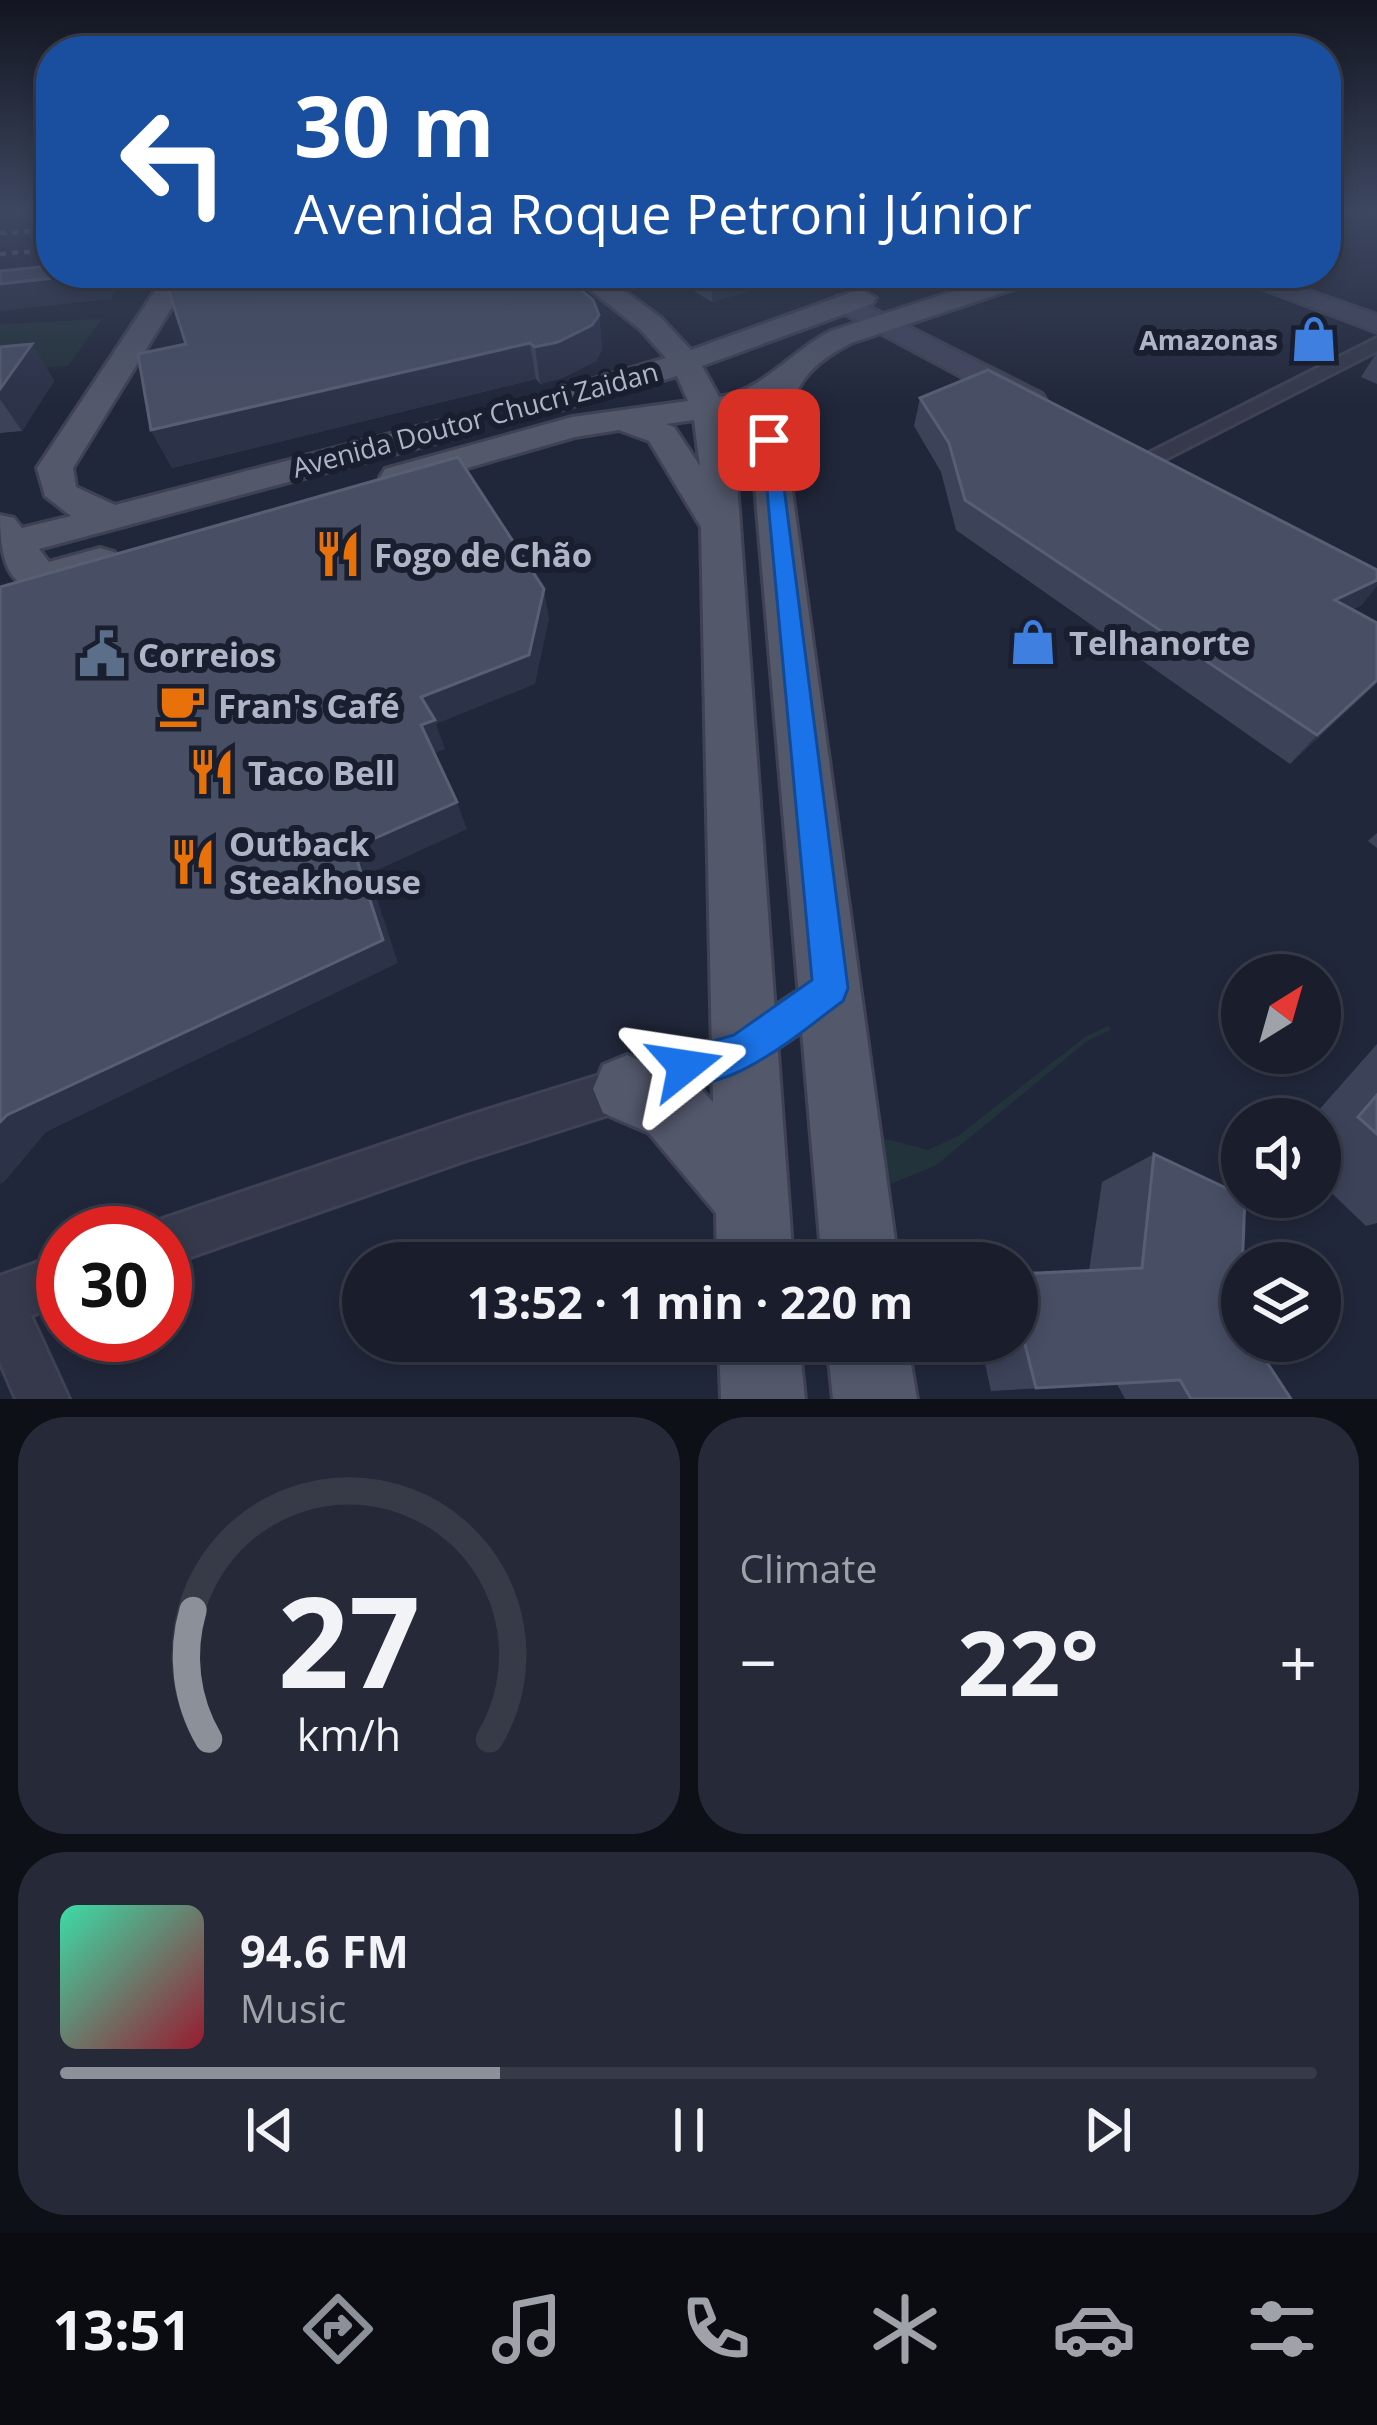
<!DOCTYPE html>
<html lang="en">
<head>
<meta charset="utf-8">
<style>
  :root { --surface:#191d2c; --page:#262a38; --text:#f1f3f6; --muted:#9fa2a9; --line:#373b48; --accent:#8c9099 }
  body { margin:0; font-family:"Open Sans",sans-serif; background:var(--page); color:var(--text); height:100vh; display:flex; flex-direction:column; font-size:45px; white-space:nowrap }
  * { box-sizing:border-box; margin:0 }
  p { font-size:39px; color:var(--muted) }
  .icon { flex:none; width:66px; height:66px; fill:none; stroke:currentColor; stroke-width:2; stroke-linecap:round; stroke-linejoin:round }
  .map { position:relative; height:1399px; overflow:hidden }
  .panel { display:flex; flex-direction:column; gap:18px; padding:18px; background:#0e1018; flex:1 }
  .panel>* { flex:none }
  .guide { position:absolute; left:36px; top:36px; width:1305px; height:252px; border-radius:48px; box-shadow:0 6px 18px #0003,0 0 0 3px var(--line); background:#1a4fa0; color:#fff; overflow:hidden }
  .needle { width:78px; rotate:37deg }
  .buttons { position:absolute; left:1221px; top:954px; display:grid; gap:24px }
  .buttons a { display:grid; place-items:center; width:120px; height:120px; border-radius:50%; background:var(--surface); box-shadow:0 6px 18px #0003,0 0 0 3px var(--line); font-size:60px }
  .speed { position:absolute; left:36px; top:1206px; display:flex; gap:24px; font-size:60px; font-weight:700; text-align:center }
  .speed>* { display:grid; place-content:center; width:156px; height:156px; border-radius:50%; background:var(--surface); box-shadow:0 6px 18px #0003,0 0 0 3px var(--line); line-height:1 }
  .speed .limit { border:18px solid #d22; background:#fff; color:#111 }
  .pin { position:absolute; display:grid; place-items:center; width:102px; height:102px; color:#fff; margin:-51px; border-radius:24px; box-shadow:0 6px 18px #0006 }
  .me { position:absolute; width:132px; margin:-66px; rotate:75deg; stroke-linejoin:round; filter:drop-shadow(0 0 9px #0008) }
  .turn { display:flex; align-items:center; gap:42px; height:252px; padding:0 60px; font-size:54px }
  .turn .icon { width:156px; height:156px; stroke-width:2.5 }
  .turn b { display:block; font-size:84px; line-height:102px }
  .big { font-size:90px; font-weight:700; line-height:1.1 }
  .panel .tile { flex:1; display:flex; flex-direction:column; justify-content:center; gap:18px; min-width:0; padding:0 42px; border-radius:48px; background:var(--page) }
  .panel .dial { align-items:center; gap:0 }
  .dial svg { height:312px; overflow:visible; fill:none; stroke:var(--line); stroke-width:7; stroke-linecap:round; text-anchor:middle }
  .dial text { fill:var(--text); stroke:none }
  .song { display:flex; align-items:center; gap:36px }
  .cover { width:144px; height:144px; border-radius:18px; background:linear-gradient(135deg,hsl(160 70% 55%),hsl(350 70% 35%)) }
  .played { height:12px; border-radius:6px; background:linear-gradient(90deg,var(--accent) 35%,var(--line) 35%) }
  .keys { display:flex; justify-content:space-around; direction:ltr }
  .heat { display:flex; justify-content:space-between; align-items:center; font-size:66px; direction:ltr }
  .panel .tiles { flex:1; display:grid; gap:18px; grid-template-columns:1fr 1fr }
  .tile:last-child { grid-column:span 2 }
  .trip { position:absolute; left:342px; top:1242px; width:696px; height:120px; border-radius:60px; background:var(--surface); box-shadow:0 6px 18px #0003,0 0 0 3px var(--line); font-weight:700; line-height:120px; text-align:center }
  .dock { display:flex; height:192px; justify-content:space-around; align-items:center; background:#0a0c12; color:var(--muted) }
  .dock .icon { width:84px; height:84px }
  .dock .active { color:var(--accent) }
  .dock b { font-size:54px; color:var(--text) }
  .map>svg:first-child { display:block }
</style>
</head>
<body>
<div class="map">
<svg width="1377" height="1399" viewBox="0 0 1377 1399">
  <rect width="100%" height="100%" fill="#21273a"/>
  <!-- green -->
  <path fill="#23333b" d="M102 319 68 366 0 370V324Z
    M1108 1026 1111 1030 1087 1041 935 1166 890 1184 882 1138 928 1150 958 1136 1085 1037Z"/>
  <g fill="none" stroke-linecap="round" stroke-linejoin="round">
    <defs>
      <path id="street" d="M1365 210H1377V216Z
        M1377 338V351L1152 466 1144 468 1133 461Z
        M831 969 845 974 851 988 845 1002 743 1072 467 1160 165 1266V1233H145L148 1225 165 1218 467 1116 732 1034Z
        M63 1253V1301L31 1316 69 1399H16L0 1362V1276Z"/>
      <path id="secondary" d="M1222 273H1257L1377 315V332Z
        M845 295 1042 394 1046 401 1042 408H1020L836 309 832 303 836 297Z"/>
      <path id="primary" d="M188 273H221L177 299 73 468 76 487 115 505 456 417 468 420 473 427 468 434 39 549 49 562 100 548 114 552 120 561 114 570C45 590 0 614 0 515L14 518 22 528 71 516 45 496 37 468 157 288Z
        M569 273H600L661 318 691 350 852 292 862 290 876 298 872 304 702 366 719 397C763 391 792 350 831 331L1009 273H1048L1044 279 851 343C803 368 792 388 785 440L898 1263H822L751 440 757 407 726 415 734 441 793 1263H717L716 1213 649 1133 603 1113 593 1089 603 1065 627 1055 697 1085 713 1102 701 527 649 441 619 430 575 437 398 488 385 485 380 477 385 469 572 417 688 401 677 376 552 412 540 409 536 402 540 395 666 358 641 330ZM694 420 700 466 674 427 666 424Z
        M719 1341H799L805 1399H721Z
        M827 1341H907L917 1399H833Z"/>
      <path id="highway" d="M51 272V273H145L129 282 0 297V277Z"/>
    </defs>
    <!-- street casing -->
    <use href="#street" stroke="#3e4254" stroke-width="6"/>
    <!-- secondary casing -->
    <use href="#secondary" stroke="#3e4254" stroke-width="6"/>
    <!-- primary casing -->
    <use href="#primary" stroke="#3e4254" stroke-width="6"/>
    <!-- highway casing -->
    <use href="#highway" stroke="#3d4152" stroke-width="6"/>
    <!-- street -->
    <use href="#street" fill="#35394b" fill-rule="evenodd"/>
    <!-- secondary -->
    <use href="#secondary" fill="#43475e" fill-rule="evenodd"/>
    <!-- primary -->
    <use href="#primary" fill="#53586b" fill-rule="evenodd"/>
    <!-- highway -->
    <use href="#highway" fill="#716b52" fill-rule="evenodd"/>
    <!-- rail -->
    <path stroke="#575c72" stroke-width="4.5" stroke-dasharray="6 6" stroke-linecap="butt" d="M0 233 51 230
      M0 254 51 250"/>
  </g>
  <!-- wall -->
  <path fill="#3c4359" d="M664 273H846L812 283 798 276 712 302Z
    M173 279 599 315 602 350 596 361 562 378 540 384 536 379 172 468 151 430 186 344 177 287Z
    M32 344 54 381 22 431 0 433V347Z
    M1377 352V384L1361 377Z
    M920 398 1362 605 1352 609 1377 623V683L1290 764 956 530 941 472 914 426Z
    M1377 833V848L1368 841Z
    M1377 1044V1223L1366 1226 1320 1182V1119H1311Z
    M1154 1154 1240 1321 1291 1399H1125L1117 1384 991 1391 980 1341H1017V1274L1089 1271 1102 1182Z"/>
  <!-- shaded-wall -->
  <path fill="#2c3248" d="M97 273H110L116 286 111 299 0 311V284Z
    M712 273H798V276L712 302Z
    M814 273H846L812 283Z
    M599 315 602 350 596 361 562 378 540 384 535 347Z
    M530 343 536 379 172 468 151 430Z
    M32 344 54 381 22 431 0 399V389Z
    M1377 580V586L1362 605 1311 630 1335 600Z
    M544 589 549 619 535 684 436 724 445 749 432 754 421 725V697Z
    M1377 680V683L1290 764 1317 735Z
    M457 802 467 829 369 874 398 963 46 1132 6 1180 0 1184V1122L7 1115 353 848Z"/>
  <!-- building -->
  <path fill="#484f65" stroke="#585f74" stroke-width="3" d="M51 266V273H97L0 284V271Z
    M175 273H561L593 300 599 315 592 325 558 342 535 347 530 343 151 430 138 354 186 344 168 288 178 287 173 279Z
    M32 344 0 389V347Z
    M988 370 1377 570V580L1335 600 1377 623V680L1317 735 965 500 949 443 920 398Z
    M458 457 544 589 529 655 421 697 435 720 421 725 457 802 353 848 383 940 7 1115 0 1122V587Z
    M1377 1095V1134L1358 1117Z
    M1154 1154 1245 1197 1240 1321 1242 1324V1341H1253L1291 1399H1191L1180 1380 1036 1388 1017 1313V1274L1142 1268Z"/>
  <!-- sky -->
  <linearGradient id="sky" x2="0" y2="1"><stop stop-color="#121520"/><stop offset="0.52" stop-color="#3d4760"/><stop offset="1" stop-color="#3d4760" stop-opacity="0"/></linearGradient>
  <rect width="1377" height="406" fill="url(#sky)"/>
  <!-- route -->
  <path fill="#1a73e8" stroke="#114b97" stroke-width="3" d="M762 436 778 440 848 988 843 1001C803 1030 724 1101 672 1080L666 1066 672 1053 734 1035 812 980Z"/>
  <!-- icons -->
  <defs>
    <symbol id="shop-bare" viewBox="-9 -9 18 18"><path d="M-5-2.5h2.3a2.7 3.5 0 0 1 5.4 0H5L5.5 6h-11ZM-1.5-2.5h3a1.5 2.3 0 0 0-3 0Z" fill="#3f7fe0" stroke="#1a1f2f" stroke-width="2.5" paint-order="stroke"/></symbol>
    <symbol id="restaurant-bare" viewBox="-9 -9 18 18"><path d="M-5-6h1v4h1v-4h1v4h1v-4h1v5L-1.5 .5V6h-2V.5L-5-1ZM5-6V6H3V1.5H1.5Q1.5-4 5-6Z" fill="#e8710a" stroke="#1a1f2f" stroke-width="2.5" paint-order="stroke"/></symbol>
    <symbol id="civic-bare" viewBox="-9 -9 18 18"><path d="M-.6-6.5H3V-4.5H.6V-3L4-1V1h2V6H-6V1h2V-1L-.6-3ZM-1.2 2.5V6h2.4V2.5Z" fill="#5c6f8a" stroke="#1a1f2f" stroke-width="2.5" paint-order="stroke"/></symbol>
    <symbol id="cafe-bare" viewBox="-9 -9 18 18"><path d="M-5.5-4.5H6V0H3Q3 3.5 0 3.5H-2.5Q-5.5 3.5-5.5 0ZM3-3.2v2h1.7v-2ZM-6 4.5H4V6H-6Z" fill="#e8710a" stroke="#1a1f2f" stroke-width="2.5" paint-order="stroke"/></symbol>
  </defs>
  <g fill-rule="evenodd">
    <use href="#shop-bare" x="1281" y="306" width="66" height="66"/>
    <use href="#restaurant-bare" x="305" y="521" width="66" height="66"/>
    <use href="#shop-bare" x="1000" y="609" width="66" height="66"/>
    <use href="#civic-bare" x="69" y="621" width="66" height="66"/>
    <use href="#cafe-bare" x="149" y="672" width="66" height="66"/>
    <use href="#restaurant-bare" x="179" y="739" width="66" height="66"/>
    <use href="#restaurant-bare" x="160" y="829" width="66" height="66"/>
  </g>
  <g text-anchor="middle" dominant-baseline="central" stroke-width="12" stroke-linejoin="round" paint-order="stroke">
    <!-- far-poi labels -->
    <g font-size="27" font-weight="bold" fill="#b0b4c7" stroke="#1a1f2f" text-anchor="end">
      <text x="1278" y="339">Amazonas</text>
    </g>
    <!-- far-street labels -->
    <g font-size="27" fill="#b0b4c7" stroke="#1a1f2f">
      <text transform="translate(475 419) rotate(-15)">Avenida Doutor Chucri Zaidan</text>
    </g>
    <!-- poi labels -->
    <g font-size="33" font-weight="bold" fill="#b0b4c7" stroke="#1a1f2f" text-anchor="start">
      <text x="374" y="554">Fogo de Chão</text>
      <text x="1069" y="642">Telhanorte</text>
      <text x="138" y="654">Correios</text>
      <text x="218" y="705">Fran's Café</text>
      <text x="248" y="772">Taco Bell</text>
      <text x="229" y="843">Outback<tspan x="229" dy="38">Steakhouse</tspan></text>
    </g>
  </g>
</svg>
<div class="buttons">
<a><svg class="needle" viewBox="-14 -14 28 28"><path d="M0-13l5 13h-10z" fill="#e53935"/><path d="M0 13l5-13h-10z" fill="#9fa2a9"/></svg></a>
<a><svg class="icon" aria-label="sound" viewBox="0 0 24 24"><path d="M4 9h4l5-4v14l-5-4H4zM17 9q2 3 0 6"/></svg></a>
<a><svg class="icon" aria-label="layers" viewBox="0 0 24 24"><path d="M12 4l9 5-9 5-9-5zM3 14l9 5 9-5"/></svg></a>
</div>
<div class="speed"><div class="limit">30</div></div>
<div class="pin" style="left:769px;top:440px;background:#d93025"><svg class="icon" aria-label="arrive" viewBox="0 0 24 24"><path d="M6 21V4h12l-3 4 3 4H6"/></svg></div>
<svg class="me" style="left:685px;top:1066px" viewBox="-20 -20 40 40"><path d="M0-17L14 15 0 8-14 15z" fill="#1a73e8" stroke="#fff" stroke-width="4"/></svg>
<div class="trip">13:52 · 1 min · 220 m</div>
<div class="guide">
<div class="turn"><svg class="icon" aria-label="left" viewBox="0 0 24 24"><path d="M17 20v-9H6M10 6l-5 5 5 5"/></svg><div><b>30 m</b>Avenida Roque Petroni Júnior</div></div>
</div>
</div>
<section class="panel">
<div class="tiles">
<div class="tile dial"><svg viewBox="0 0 100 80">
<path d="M14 69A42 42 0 1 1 86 69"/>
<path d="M14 69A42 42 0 0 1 10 36" stroke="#8c9099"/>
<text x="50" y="56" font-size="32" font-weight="700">27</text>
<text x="50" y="72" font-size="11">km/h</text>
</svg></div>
<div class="tile"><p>Climate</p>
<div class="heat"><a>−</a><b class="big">22°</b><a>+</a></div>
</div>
<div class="tile">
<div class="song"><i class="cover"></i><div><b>94.6 FM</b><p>Music</p></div></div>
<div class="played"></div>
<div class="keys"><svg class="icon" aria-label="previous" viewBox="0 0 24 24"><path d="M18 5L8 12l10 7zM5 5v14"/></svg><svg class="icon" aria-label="pause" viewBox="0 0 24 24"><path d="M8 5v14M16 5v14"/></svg><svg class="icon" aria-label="next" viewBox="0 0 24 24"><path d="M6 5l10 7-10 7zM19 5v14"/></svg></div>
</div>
</div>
</section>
<nav class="dock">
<b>13:51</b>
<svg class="icon active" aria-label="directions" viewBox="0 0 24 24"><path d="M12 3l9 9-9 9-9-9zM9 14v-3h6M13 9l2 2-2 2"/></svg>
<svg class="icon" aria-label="music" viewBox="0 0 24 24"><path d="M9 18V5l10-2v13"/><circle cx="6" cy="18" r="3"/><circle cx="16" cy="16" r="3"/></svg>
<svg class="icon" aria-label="phone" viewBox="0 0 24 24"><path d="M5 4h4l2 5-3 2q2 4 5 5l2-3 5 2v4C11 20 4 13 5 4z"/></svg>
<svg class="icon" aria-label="climate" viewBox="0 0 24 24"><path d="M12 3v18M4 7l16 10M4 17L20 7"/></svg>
<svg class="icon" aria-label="car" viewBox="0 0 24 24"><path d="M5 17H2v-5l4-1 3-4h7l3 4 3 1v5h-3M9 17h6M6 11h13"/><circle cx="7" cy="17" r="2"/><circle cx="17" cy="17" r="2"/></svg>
<svg class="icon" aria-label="filters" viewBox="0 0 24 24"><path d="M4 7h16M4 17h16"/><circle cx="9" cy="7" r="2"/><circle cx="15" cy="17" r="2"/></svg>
</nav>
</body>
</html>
